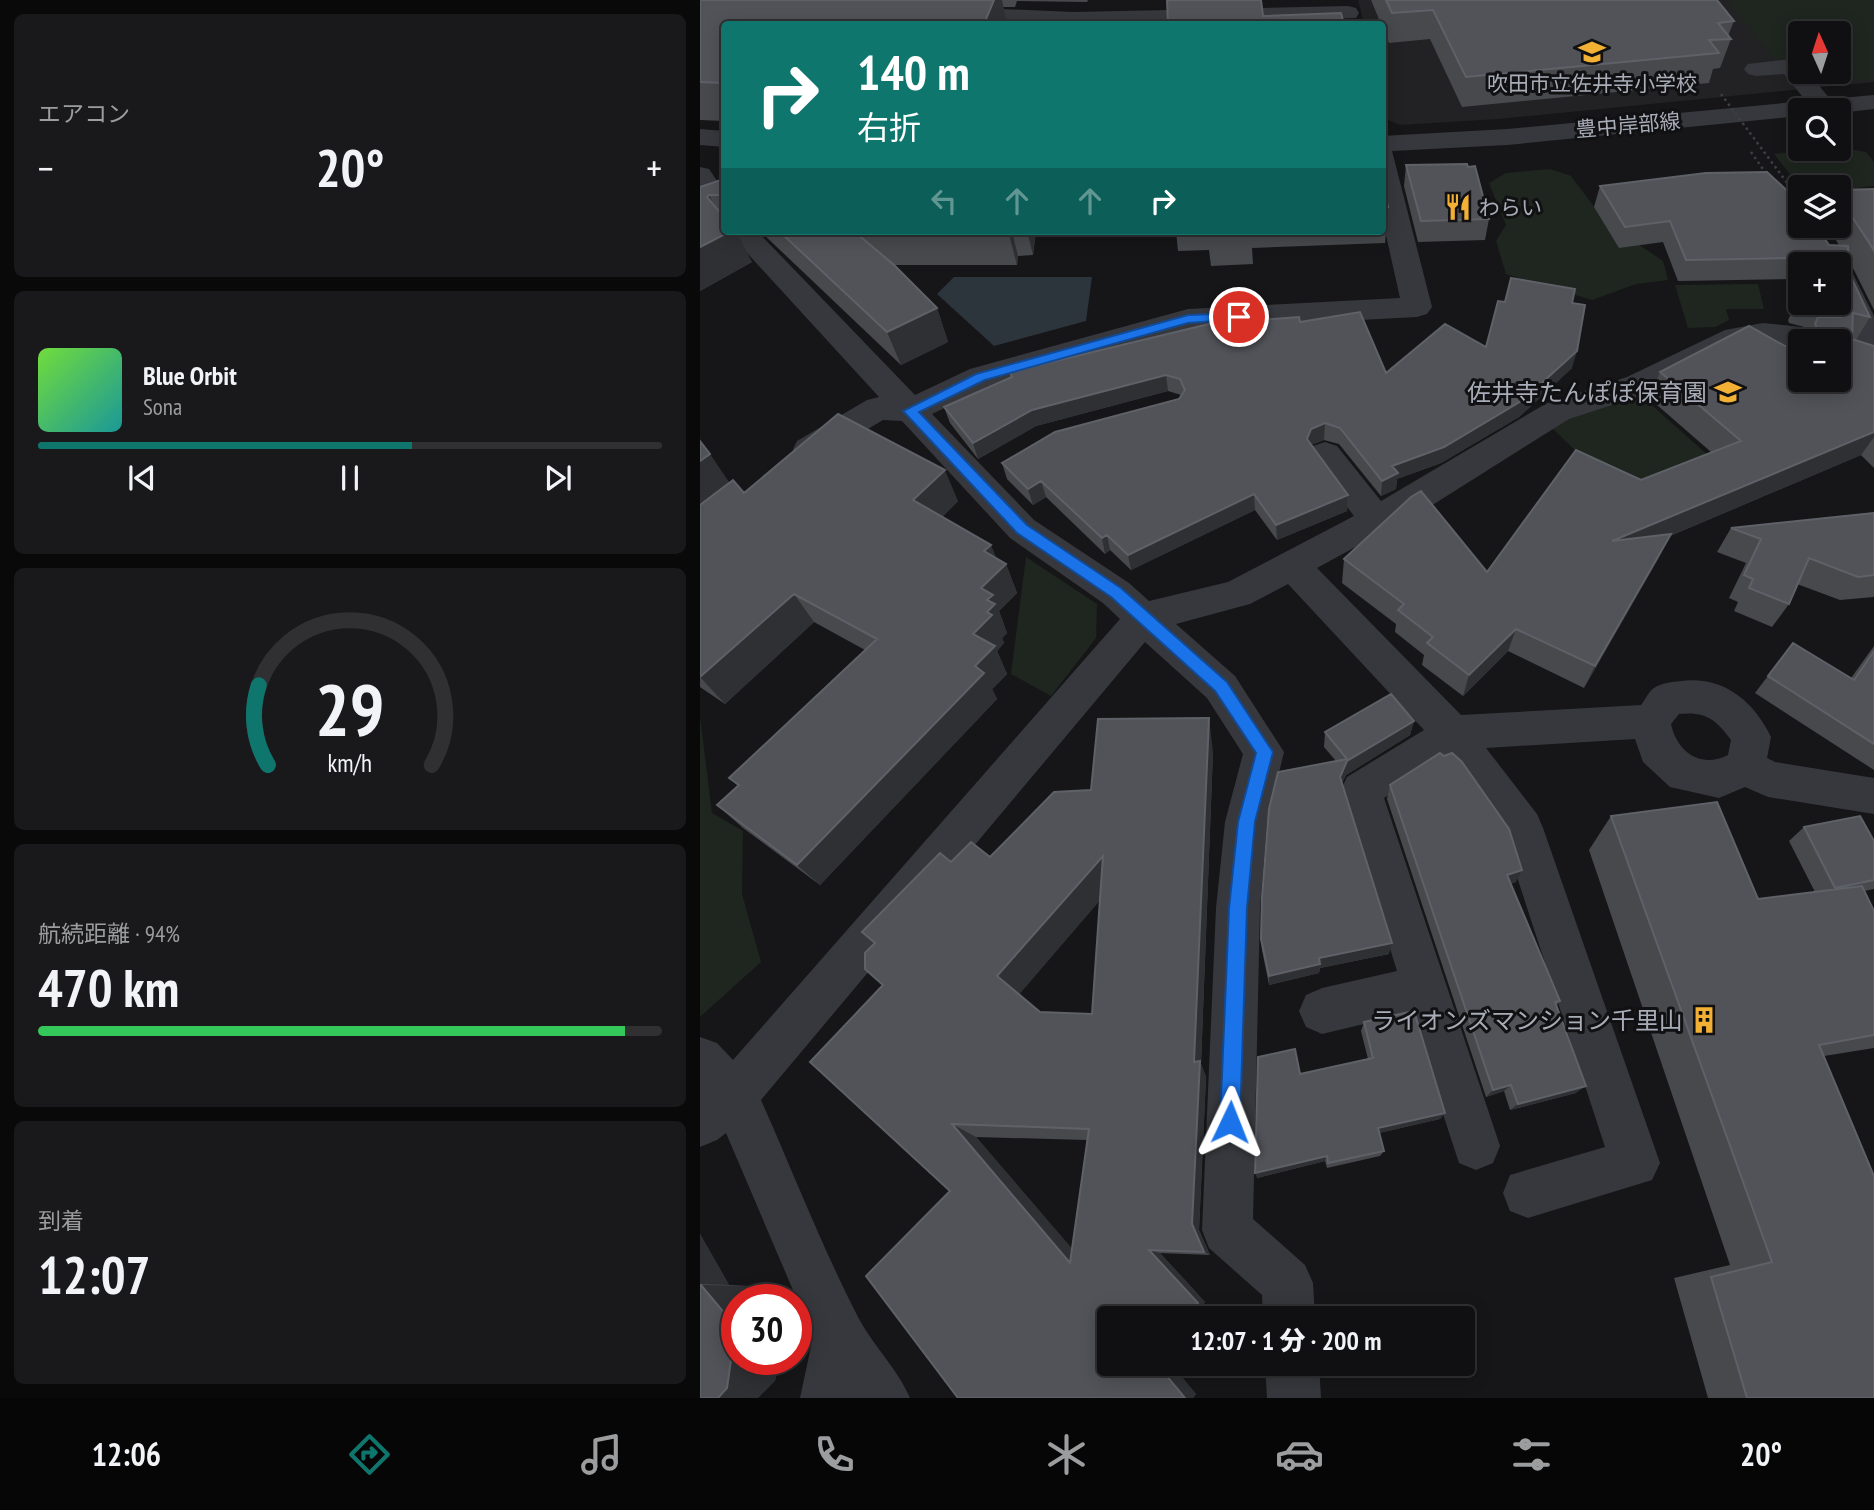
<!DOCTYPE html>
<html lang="ja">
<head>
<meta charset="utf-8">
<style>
  :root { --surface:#101012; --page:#19191b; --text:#f1f3f6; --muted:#9c9d9f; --line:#303032; --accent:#0f766e }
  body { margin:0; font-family:"PT Sans Narrow","Noto Sans JP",sans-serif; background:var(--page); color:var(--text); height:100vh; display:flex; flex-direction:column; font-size:26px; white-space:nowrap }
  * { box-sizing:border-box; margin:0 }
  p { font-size:23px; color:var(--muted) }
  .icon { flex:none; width:38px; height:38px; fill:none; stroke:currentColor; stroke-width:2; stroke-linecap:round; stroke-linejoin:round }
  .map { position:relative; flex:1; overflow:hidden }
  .drawer { display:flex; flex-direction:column; gap:14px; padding:14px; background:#09090a; width:700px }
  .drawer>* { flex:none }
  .top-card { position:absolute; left:21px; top:21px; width:665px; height:214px; border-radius:7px; box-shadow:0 4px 18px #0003,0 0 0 2px var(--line); background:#0f766e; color:#fff; overflow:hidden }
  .needle { width:46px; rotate:357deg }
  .buttons { position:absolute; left:1088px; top:21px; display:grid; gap:14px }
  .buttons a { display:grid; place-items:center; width:63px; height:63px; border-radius:7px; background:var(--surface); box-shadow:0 4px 18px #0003,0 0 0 2px var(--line); font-size:35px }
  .speed { position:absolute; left:21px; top:1284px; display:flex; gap:14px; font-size:35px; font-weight:700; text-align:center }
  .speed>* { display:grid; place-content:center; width:91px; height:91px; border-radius:50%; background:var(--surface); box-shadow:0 4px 18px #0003,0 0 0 2px var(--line); line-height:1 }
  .speed .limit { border:10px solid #d22; background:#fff; color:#111 }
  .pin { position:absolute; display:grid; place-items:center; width:60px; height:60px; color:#fff; margin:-30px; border:4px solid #fff; border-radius:50%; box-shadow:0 2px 7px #0007 }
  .me { position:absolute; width:77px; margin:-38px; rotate:2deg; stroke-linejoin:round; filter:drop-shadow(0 0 5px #0008) }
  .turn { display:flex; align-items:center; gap:24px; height:147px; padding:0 21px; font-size:32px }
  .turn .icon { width:91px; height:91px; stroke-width:2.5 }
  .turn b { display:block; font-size:49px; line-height:60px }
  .lanes { display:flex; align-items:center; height:66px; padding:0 21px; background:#0003; justify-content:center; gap:35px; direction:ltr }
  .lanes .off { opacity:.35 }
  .big { font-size:52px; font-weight:800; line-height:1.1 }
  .drawer .card { flex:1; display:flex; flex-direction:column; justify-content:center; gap:10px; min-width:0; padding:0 24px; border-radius:10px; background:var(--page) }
  .drawer .dial { align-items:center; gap:0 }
  .dial svg { height:182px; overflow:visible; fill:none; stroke:var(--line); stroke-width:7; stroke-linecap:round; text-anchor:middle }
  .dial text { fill:var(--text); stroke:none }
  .song { display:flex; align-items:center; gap:21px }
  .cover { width:84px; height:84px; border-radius:10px; background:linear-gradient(135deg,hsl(100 70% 55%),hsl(180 70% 35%)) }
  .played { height:7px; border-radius:4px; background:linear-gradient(90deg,var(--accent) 60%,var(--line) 60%) }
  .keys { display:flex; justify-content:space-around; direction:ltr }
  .heat { display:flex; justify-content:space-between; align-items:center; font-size:38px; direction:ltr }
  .charge { height:10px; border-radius:5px; background:linear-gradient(90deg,#34c759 94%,var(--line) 0) }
  .trip { position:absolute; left:397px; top:1306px; width:378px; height:70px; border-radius:7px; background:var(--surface); box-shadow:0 4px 18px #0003,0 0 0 2px var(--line); font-weight:800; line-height:70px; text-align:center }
  .tab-bar { display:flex; height:112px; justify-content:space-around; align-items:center; background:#060607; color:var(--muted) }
  .tab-bar .icon { width:49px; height:49px }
  .tab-bar .current { color:var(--accent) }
  .tab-bar b { font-size:32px; color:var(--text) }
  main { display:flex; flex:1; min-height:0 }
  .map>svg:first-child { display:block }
</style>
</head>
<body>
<main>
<section class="drawer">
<div class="card"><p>エアコン</p>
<div class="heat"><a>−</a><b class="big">20°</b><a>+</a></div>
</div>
<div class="card">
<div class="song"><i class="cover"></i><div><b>Blue Orbit</b><p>Sona</p></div></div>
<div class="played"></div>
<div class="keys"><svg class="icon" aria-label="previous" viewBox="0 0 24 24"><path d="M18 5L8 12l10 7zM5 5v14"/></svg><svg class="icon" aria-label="pause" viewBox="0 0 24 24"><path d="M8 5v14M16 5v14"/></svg><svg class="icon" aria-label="next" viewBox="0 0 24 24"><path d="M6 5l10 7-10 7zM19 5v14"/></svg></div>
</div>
<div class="card dial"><svg viewBox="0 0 100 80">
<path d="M14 69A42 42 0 1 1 86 69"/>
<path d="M14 69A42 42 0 0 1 10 34" stroke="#0f766e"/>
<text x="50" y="56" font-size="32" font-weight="700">29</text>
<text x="50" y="72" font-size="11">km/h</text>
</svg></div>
<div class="card"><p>航続距離 · 94%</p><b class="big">470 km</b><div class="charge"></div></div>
<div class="card"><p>到着</p><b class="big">12:07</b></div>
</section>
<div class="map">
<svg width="1174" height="1398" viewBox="0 0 1174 1398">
  <rect width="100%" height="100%" fill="#161618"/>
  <!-- built -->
  <path fill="#222225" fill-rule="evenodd" d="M658 0H1174V82L798 119 700 125 686 119 683 105 682 24H664ZM1101 33H1139V72H1101Z"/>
  <!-- green -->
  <path fill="#1e261f" d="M1027 0H1174V79L1129 83 1120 72H1139V33H1101V60L1094 58 1074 59Z
    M1139 147 1166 152 1174 162V186L1139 190V187L1101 188 1074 154Z
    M850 169 871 176 917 237 932 240 963 261 968 280 936 284 892 300 806 274 796 241 806 225 789 183 806 173Z
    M1058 284 1064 309H1026L1029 320 1015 327 988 328 975 285Z
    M937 392 1010 457 920 494 851 427 864 416Z
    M326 557 397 604 396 638 351 696 311 674Z
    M0 716 12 813 43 831 42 894 61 962 0 1017Z"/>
  <!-- water -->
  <path fill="#2c353c" d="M254 277H392L386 321 294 346 237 294Z"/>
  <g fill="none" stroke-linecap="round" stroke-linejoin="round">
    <!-- path -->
    <path stroke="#3d3f44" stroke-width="2.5" stroke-dasharray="2.5 3.5" stroke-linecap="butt" d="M1051 152 1067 175
      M1088 184 1094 200"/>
    <!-- minor -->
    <path fill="#37383d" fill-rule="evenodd" d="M648 6 656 8 659 13 656 18 434 24 255 21 247 19 244 14 247 9 255 7 374 12Z
      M1090 59 1098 61 1101 72H1108L1130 99 1174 95V109L1139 113V110H1101V116L807 145 692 151 732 307 727 314 717 317 488 329 292 385 232 414 334 520 429 583 449 601 528 582 654 516 613 462 609 454 613 446 625 442 637 446 681 501 847 403 927 377 1025 330 1063 323 1101 327 1122 334 1126 341H1101V348L1063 343 1043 346 949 393 869 419 734 504 617 568 761 715 941 705C945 700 949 691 954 688 961 683 973 682 981 681 1023 676 1053 700 1071 737L1067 758 1075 762 1174 778V814L1068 797 1045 787 1019 798 970 787 943 762 935 739 786 748 837 814 843 828 960 1163 952 1180 828 1218 810 1211 803 1193 810 1175 905 1147 804 837 747 757 684 798 800 1146 793 1163 776 1170 759 1163 710 1013 622 1034 606 1027 599 1011 606 995 622 988 697 971 641 790 647 777 724 730 588 584 550 604 476 624 535 676 584 752 567 822 560 908 553 1219 605 1265 613 1283 615 1318H563L562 1295 509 1248 502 1230 516 908 525 822 543 754 507 698 445 642 61 1100C93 1172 122 1247 158 1317 173 1346 198 1369 210 1398H100L113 1337 26 1133 17 1140 0 1147V1037L17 1043 33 1060 420 619 403 603 310 538 202 421 183 420 121 457 109 461 97 457 93 449 97 441 167 400 179 397 27 231H57L215 395 270 369 488 309 700 298 682 217V136L807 129 1106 101 1084 74 1056 76 1048 74 1044 69 1048 64ZM979 714C1005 711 1016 719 1031 740L1028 755C1001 769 977 752 971 724Z
      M0 129 24 131V147L0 145Z
      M0 167 9 169 24 191V217L14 215 0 194Z
      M1139 263 1149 266 1174 316V358L1163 355 1139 303V264H1134Z
      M565 1363H619L621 1398H567Z"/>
    <!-- path-bridge -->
    <path stroke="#3d3f44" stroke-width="2.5" stroke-dasharray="2.5 3.5" stroke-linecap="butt" d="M1021 94 1088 184"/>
  </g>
  <!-- wall -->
  <path fill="#47494d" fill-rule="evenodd" d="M0 0H388L387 2 317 1 315 7H303L307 24H24V121L0 120Z
    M671 0H1017L1034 21 1028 36 1031 39 1020 68 1013 69 1009 83 762 107 730 39 689 43Z
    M706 165 789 219 785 240 718 242 704 186Z
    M24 179V231L52 262 0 291 8 185Z
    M682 181 688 207 685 243 552 248 553 264 511 266 509 250 478 251 476 231H682Z
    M900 186 1101 226 1129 245H1139L1127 226H1139V190L1174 189V310L1151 264V277L1170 317 1156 340 1174 346V468L1161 455 970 536 958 559 884 688 808 651 763 696 722 665 724 655 695 632 696 624 642 583 644 559 787 572 941 480 1011 452 949 398 960 372 1139 380V341H1105L1112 329 1089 323 1088 320 1101 295V303H1139V264H1101V279L978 281 963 242 919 248 894 207ZM1147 258 1150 263 1142 269Z
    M60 231H336L333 255 318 256 317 265H195L237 308 248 342 201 365Z
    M805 302 872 303V368L819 417 741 463 697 479 696 489 681 496 639 444 624 440 611 445 648 495 647 511 577 540 555 510 431 570 410 550 405 554 346 497 333 505 307 479 302 463 479 399 481 395 468 391 336 426 278 459 250 423 244 407 600 322 686 373 786 347Z
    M0 441 29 483 44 493 258 501 242 517 297 559 306 564 317 593 299 611 307 633 302 638 304 643 297 651 307 674 292 689 297 699 120 885 43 828 17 805 38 786 29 778 165 650 114 622 25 704 0 687Z
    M1174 513V597L1140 600 1097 584 1089 604 1072 627 1034 611 1038 602 1029 598 1046 563 1017 552 1031 528Z
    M1093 643 1151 678 1174 646V770L1055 693Z
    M714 721 710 735 646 775 642 783 689 954 620 968 619 973 569 985 562 950 561 939 636 761 624 747 625 732Z
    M513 752 501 1064 506 1077 499 1230 510 1255 460 1253 505 1302 492 1318H410V1363H470L496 1394 493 1398H258L250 1191 183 985 251 862 290 857 391 790ZM400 900 392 1014 340 1012 319 994ZM276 1137 387 1140 372 1249Z
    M690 785 816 882 810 884 860 1001 856 1006 876 1093 810 1110 804 1091 786 1097 687 799Z
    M911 816 1058 899 1115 892 1089 841 1104 827 1174 841V889L1164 891 1174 911V1048L1124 1056 1174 1398H1008L974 1278 1030 1265 889 850Z
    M664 1022 745 1113 740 1119 679 1133 684 1151 680 1156 627 1168 625 1161 557 1178 600 1074 668 1059 661 1031Z
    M0 1234 29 1285 49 1286 61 1300H37V1360H78L75 1381 0 1398Z"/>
  <!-- shaded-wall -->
  <path fill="#2f3033" d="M294 0H302L307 24H284Z
    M9 195 24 224 7 197Z
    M31 231H36L52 262 0 291V247Z
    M308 231H312L318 256 317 265Z
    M327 231H336L333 255Z
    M237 308 248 342 201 365 187 332Z
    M877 351 872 368 819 417 741 463 697 479 696 489 681 496 682 481 692 466Z
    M466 375 468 391 336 426 278 459 273 443 332 410Z
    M625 423 624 440 611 445 607 439 611 429Z
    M1174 432V437L1161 455 970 536 958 559 884 688 895 666 912 541Z
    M10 454 31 485 0 509V461Z
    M245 470 258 501 227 531 213 500Z
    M341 481 346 497 333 505 328 489Z
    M554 494 555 510 431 570 428 555Z
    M648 495 647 511 577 540 576 525Z
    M407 535 410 550 405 554 402 538Z
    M291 545 301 569 306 564 317 593 299 611 307 633 302 638 304 643 297 651 307 674 292 689 297 699 120 885 97 865 275 666 273 634 287 612 281 588 284 551Z
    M94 594 114 622 25 704 0 677Z
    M816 629 808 651 763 696 769 675Z
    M509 718 513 752 501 1064 506 1077 499 1230 510 1255 504 1252 492 1224 494 1062Z
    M714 721 710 735 646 775 638 791 640 777 647 761Z
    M403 856 414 884 317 997 297 976Z
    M822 870 816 882 801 887 807 875Z
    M692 943 689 954 620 968 619 973 569 985V976L619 958Z
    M811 1085 804 1091 786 1097 793 1090Z
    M886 1086 876 1093 810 1110 818 1104Z
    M745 1113 740 1119 675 1134 678 1128Z
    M252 1124 276 1137 387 1266 370 1263Z
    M627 1156 625 1161 557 1178 555 1173Z
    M0 1234 29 1285 0 1284Z
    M449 1250 460 1253 505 1302 492 1318H485Z
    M1 1285 49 1286 61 1300H37V1360H78L75 1381 58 1398H18Z
    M456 1363H470L496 1394 493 1398H485Z"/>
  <!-- building -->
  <path fill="#525359" stroke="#5f6168" stroke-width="2" fill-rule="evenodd" d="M0 0H294L284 24H24V83L0 82Z
    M467 0H561L563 16 641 13 644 24H468Z
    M686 0H1017L1034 21 1018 23 1031 39 1009 40 1019 53 766 77 733 10 692 13Z
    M767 164 768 167 775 166 789 219 721 221 706 165Z
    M1067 172 1095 198H1101V226H1116L1129 245 1148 246V257L986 260 970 221 925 227 900 186 1006 173Z
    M24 179V195H9L7 197 24 217V231H31L0 247V187Z
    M682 181 688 207H682Z
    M1174 189V251L1170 244 1139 197V190Z
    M79 231H308L155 232 194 265 237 308 187 332Z
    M1151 263V277L1170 317 1153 313 1152 339 1174 346V432L912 541 971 534 895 666 816 629 769 675 727 643 733 637 698 610 704 604 644 559 711 497 721 491 787 572 876 450 941 480 1041 441 960 372 1049 326 1101 355V380H1139V341H1123L1115 324 1118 317H1141L1143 313 1138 305 1129 303H1139V270Z
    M811 278 875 289 872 303 885 305 877 351 823 400 744 447 692 466 698 473 682 481 640 428 625 423 611 429 607 439 648 495 576 525 554 494 428 555 407 535 402 538 341 481 328 489 302 463 355 432 479 399 485 390 480 379 466 375 332 410 273 443 244 407 312 377 310 372 509 324 599 317 600 322 660 312 686 373 745 324 786 347 798 301 805 302Z
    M138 414 245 470 213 500 291 545 284 551 306 564 281 588 293 595 287 600 295 604 287 612 292 615 273 634 295 646 275 666 284 673 97 865 17 805 39 785 29 778 177 639 94 594 0 677V505L33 480 44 493Z
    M0 441 10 454 0 461Z
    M1174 513V575L1158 577 1109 558 1089 604 1049 588 1053 579 1044 575 1061 539 1031 528Z
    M1093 643 1154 680 1174 651V744L1068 676Z
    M691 694 714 721 647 761 640 777 692 943 619 958 620 964 569 976 561 939 562 897 569 809 578 772 647 759 625 732Z
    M509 718 494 1062 500 1061 492 1224 504 1252 449 1250 498 1303 485 1318H410V1363H456L485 1398H258L166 1276 250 1191 110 1062 183 985 165 969V953L175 943 162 932 240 853 251 862 271 842 290 857 354 792 391 790 398 719ZM403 856 392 1014 340 1012 297 976ZM252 1124 389 1129 370 1263Z
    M740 753 744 756 752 753 762 762 809 829 822 870 807 875 860 1001 855 1002 886 1086 818 1104 811 1085 793 1090 690 785Z
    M1017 802 1058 899 1162 886 1174 911V1035L1119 1045 1174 1176V1398H1047L1011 1277 1072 1262 911 816Z
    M1160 816 1174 841V880L1135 888 1104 827Z
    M714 1011 745 1113 678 1128 684 1151 628 1163 627 1156 555 1173 558 1057 595 1049 600 1074 673 1058 664 1022Z
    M0 1285H1L26 1315 32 1353 27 1388 18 1398H0Z"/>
  <!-- route -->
  <path fill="#1a73e8" stroke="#114b97" stroke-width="2" d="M539 313 543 314V319L488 323 285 380 219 412 327 525 421 588 527 682 573 752 555 822 547 908 540 1122 537 1130 530 1132 523 1130 520 1122 529 908 538 822 556 753 515 691 411 597 317 533 203 411 276 374 488 315Z"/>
  <!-- icons -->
  <defs>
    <symbol id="school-bare" viewBox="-9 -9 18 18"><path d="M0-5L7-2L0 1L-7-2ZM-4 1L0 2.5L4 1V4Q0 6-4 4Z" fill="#f2b134" stroke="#111113" stroke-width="2.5" paint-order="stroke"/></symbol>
    <symbol id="restaurant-bare" viewBox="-9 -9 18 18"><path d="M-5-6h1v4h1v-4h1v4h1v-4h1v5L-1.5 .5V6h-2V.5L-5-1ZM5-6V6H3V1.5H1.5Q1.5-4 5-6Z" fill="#f2b134" stroke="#111113" stroke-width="2.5" paint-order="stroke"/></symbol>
    <symbol id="building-bare" viewBox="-9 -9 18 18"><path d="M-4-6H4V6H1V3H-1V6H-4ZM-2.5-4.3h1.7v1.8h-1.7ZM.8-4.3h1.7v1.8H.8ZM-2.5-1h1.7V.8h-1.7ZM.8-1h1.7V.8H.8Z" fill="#f2b134" stroke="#111113" stroke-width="2.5" paint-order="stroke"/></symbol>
  </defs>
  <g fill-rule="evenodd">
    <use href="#school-bare" x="873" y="33" width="38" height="38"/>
    <use href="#restaurant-bare" x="739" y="188" width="38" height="38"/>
    <use href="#school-bare" x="1009" y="373" width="38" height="38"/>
    <use href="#building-bare" x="985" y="1001" width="38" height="38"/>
  </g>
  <g text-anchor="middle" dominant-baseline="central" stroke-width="6" stroke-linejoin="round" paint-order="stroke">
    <!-- far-poi labels -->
    <g font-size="21" fill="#a8adb8" stroke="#111113">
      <text x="892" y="83">吹田市立佐井寺小学校</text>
      <text x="779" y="207" text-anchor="start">わらい</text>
    </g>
    <!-- far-street labels -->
    <g font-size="21" fill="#a8adb8" stroke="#111113">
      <text transform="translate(928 125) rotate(-5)">豊中岸部線</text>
    </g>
    <!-- poi labels -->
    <g font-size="24" fill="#a8adb8" stroke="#111113" text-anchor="end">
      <text x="1007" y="392">佐井寺たんぽぽ保育園</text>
      <text x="983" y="1020">ライオンズマンション千里山</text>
    </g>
  </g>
</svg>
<div class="buttons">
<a><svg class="needle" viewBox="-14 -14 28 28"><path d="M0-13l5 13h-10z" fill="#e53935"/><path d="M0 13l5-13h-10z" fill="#9c9d9f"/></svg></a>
<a><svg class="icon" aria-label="search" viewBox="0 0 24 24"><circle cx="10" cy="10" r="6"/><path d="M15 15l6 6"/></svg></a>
<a><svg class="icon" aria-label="layers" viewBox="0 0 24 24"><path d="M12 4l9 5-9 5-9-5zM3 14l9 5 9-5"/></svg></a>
<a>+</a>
<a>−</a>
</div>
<div class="speed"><div class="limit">30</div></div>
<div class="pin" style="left:539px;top:317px;background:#d93025"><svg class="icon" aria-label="arrive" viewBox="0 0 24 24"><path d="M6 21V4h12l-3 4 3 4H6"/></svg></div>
<svg class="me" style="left:530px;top:1122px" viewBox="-20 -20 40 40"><path d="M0-17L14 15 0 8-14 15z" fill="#1a73e8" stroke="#fff" stroke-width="4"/></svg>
<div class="trip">12:07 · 1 分 · 200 m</div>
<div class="top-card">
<div class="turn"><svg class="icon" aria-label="right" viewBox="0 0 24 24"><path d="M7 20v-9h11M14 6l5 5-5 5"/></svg><div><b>140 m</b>右折</div></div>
<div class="lanes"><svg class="icon off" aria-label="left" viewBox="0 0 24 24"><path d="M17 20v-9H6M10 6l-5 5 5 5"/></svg><svg class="icon off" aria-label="ahead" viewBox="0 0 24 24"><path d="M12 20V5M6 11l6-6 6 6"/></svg><svg class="icon off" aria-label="ahead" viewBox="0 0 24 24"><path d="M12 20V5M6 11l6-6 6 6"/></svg><svg class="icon" aria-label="right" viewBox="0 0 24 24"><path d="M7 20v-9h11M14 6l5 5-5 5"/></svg></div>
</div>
</div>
</main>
<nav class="tab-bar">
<b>12:06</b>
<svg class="icon current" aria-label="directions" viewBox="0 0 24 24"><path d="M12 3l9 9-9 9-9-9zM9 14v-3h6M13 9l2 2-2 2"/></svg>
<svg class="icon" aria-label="music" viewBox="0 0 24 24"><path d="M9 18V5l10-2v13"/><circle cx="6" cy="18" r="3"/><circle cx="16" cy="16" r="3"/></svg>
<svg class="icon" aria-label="phone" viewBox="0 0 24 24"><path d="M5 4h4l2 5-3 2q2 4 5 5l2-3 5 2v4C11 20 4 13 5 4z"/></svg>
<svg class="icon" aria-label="climate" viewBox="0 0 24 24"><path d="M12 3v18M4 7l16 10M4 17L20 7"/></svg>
<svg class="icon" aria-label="car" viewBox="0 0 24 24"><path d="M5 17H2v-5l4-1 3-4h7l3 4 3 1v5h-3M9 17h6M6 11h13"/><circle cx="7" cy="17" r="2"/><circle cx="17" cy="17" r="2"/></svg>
<svg class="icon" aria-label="filters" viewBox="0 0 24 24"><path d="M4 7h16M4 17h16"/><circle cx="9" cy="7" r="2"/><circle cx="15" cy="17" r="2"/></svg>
<b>20°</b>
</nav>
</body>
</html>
